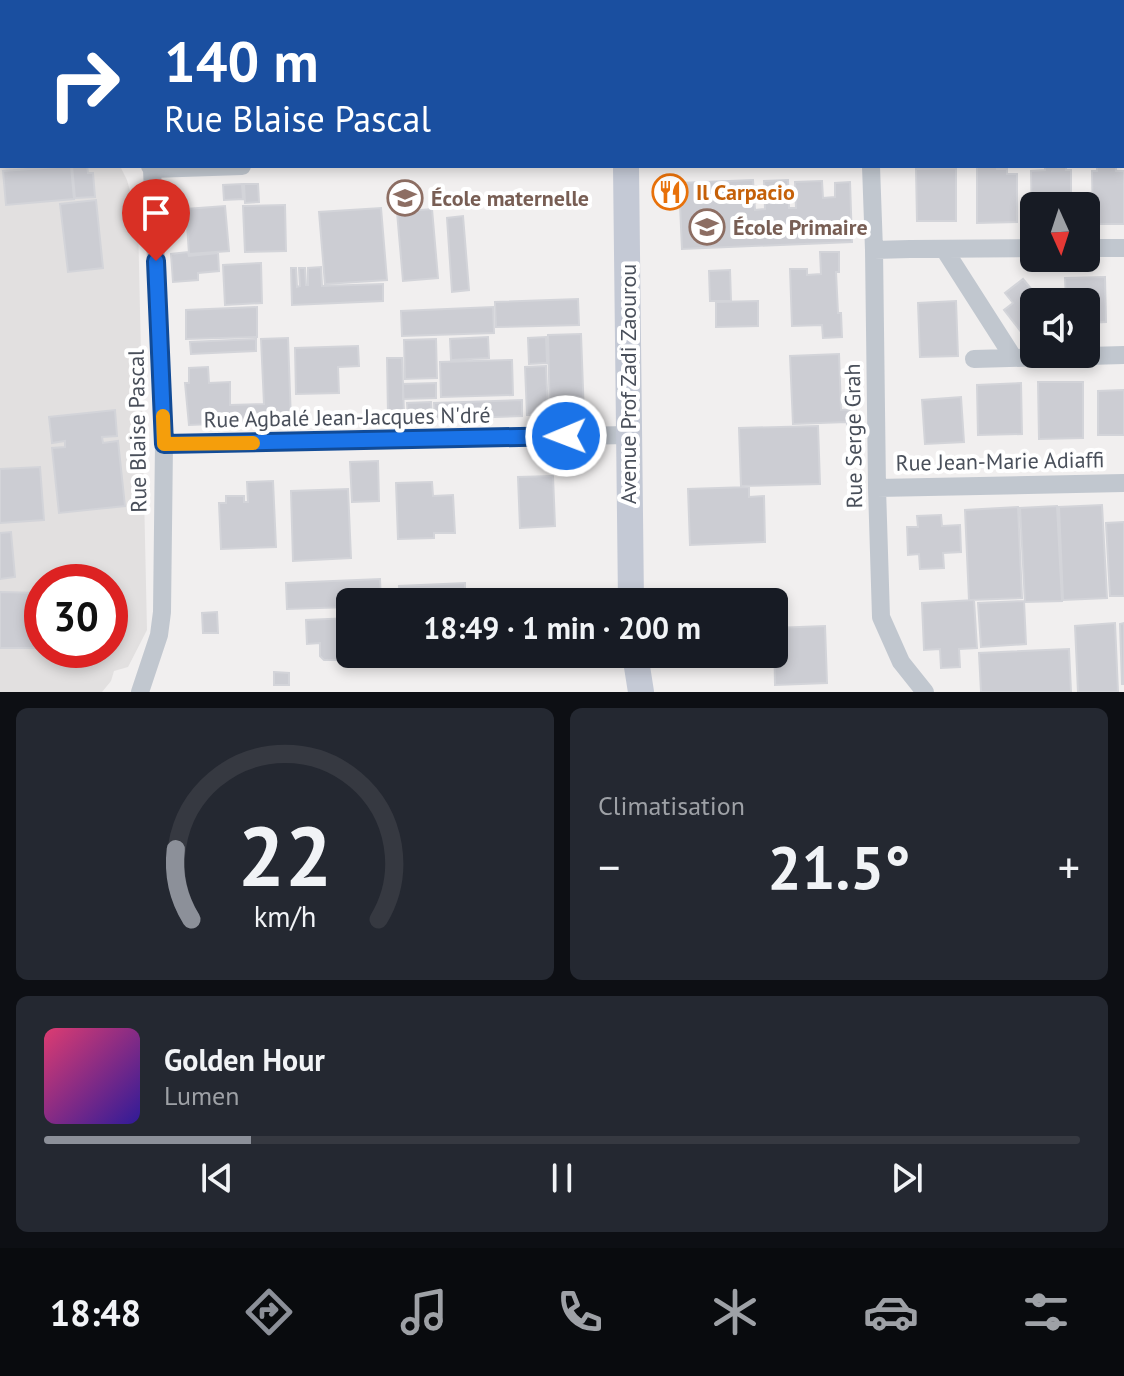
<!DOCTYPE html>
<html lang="fr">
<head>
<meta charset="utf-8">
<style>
  :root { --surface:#171b24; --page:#242831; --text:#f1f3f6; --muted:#9ea1a6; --line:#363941; --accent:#8c9099 }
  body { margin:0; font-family:"PT Sans",sans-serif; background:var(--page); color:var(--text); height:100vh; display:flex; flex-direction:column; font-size:30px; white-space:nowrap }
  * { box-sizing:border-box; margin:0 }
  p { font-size:26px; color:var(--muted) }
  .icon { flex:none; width:44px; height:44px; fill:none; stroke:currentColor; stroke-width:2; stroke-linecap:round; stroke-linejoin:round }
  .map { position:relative; height:692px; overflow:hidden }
  .sheet { display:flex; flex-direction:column; gap:16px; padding:16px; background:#0d0f14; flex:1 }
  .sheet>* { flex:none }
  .guide { position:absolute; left:0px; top:0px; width:1124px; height:168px; box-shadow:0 4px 12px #0003; background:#1a4fa0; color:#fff; overflow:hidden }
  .needle { width:52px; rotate:177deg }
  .tools { position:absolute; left:1020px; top:192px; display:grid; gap:16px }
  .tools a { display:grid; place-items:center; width:80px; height:80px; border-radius:12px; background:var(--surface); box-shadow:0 4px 12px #0003; font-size:40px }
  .speed { position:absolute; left:24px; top:564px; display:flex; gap:16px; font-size:40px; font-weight:700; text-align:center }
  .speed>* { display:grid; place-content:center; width:104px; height:104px; border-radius:50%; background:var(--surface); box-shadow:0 4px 12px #0003; line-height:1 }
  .speed .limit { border:12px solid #d22; background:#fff; color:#111 }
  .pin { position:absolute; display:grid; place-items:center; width:68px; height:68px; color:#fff; margin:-82px -34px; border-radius:50% 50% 50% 0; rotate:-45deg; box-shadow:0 0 8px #0007 }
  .pin .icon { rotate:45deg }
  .me { position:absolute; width:88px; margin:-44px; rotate:269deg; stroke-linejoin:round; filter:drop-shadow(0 0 6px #0008) }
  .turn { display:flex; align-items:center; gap:28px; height:168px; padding:0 32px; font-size:36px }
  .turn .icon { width:104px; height:104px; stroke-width:2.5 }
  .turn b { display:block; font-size:56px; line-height:68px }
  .big { font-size:60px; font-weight:700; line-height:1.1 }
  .sheet .tile { flex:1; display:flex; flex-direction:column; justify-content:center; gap:12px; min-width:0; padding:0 28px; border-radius:12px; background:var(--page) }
  .sheet .dial { align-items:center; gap:0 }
  .dial svg { height:208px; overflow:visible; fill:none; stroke:var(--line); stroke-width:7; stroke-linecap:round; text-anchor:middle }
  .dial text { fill:var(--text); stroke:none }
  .song { display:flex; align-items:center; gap:24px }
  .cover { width:96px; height:96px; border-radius:12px; background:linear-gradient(135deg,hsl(340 70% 55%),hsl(250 70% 35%)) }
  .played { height:8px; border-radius:4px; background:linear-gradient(90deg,var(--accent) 20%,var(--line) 20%) }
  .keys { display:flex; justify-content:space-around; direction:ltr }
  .heat { display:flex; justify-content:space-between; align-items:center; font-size:44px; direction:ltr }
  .sheet .tiles { flex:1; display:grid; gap:16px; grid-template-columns:1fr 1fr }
  .tile:last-child { grid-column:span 2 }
  .trip { position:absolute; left:336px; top:588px; width:452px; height:80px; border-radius:12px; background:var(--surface); box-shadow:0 4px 12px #0003; font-weight:700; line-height:80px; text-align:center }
  .tab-bar { display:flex; height:128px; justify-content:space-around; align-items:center; background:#090b0e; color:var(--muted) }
  .tab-bar .icon { width:56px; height:56px }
  .tab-bar .active { color:var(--accent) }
  .tab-bar b { font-size:36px; color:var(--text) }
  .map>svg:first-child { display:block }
</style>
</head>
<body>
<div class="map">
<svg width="1124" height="692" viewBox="0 0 1124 692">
  <rect width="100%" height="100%" fill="#f1efef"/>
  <!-- education -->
  <path fill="#e2e0e0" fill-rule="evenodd" d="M0 46 2 48V166H120L127 180 138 220 147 630 128 667 114 671 111 681 102 692H0ZM42 582H110V650H42Z"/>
  <!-- building -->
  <path fill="#cccdd3" stroke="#d3d4d9" stroke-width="2" d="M71 166 74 199 6 205 3 171Z
    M72 166H87L88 173H93L95 197 75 198Z
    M977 166H997V169H1007V174H1017V222L977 223Z
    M1045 166H1066V170H1071V206H1034V224H1032L1031 171 1045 170Z
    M1097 166H1116V171H1124V224H1093L1092 171H1097Z
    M956 168V221H917L916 169Z
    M753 180 755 210 765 209 764 181 788 180 789 208H796L795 182 822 181 823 198 835 197V183L850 182 852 242 682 249 679 183Z
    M242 184 243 199 224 200 223 185Z
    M244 184H258L259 202 245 203Z
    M96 200 103 268 68 272 60 204Z
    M285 205 286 251 245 252 243 206Z
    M225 206 229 251 189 254 186 209Z
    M381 208 387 280 325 284 319 212Z
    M432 209 438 278 403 281 397 212Z
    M463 216 469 290 452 292 447 218Z
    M188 252 189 256 218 253 219 271 198 273V280L173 282 171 254Z
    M820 252H839V272H836L838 313H841L842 337 823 338 822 325 792 326 790 269H807V275L821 274Z
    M261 263 262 303 225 305 223 265Z
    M321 267 322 286 383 284V301L292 305 291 268H296L297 287 300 286 299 268H305L306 285H308V268Z
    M730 270 731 301H710L709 271Z
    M1105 277 1106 322 1086 323V302H1066L1065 278Z
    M1023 279 1042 302H1034V324L1022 333 1004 310 1013 303 1005 293Z
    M578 299 579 325 496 327 495 302Z
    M758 301V326L716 327V302Z
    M956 301 958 356 920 357 918 303Z
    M257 307V337L186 339V310Z
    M493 307 494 333 402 336 401 311Z
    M581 334 584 416 550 417 548 335Z
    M488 337 489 358 451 360 450 339Z
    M546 337 547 363 529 364 528 338Z
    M288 338 291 421 189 425 185 383H189V368L208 367 209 383 230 382V405L264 404 261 339Z
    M256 339V351L191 354 190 342Z
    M436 339 437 378 405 379 404 340Z
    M358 346 359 366 338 367 339 393 296 394 295 348Z
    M839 354 841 410 856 409 857 430 847 431V422L793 424 790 356Z
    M387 358H402L404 413 388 414Z
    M512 360 513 395 441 397 440 362Z
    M546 366 548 415H527L525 367Z
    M1038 382H1083V438L1039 439Z
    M436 383V398L403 399V384Z
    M1021 383 1022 434 978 435 977 385Z
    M1124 390V435H1098V391Z
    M961 397 964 442 925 444 922 400Z
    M522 400V416L435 419 434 403Z
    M431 402 432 417 408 418 407 403Z
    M115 410 117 436 102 437 103 443 118 441 125 506 59 513 52 448 65 447V441L52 443 49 417Z
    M818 426 820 484 741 486 739 428Z
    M378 461 379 501 352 502 350 462Z
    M40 467 44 520 0 523V469Z
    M553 476 555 526 520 528 518 477Z
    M273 481 276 547 221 549 219 503H226V496H244V502H248L247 482Z
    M432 482 433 496 453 495 455 533H434V538L398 539 396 483Z
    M749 487V497L764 496 765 542 690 545 688 489Z
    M348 489 351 558 293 561 291 491Z
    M1102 505 1107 598 1063 600 1059 507Z
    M1057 506 1062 601 1025 602 1020 508Z
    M1018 507 1022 598 969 600 965 510Z
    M941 515 942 526 960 525 961 552 943 553 944 568 920 569 919 554 908 555 907 527H918L917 516Z
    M1124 522V596H1110L1106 523Z
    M11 532 15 577 0 579V533Z
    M380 579 381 602H350V607L287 609 286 583Z
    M465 583V602H400L399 586Z
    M513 590V599L562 598V602H492V591Z
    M0 592 42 593V648H0Z
    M974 600 977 648 959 649 960 667 941 668 940 649 924 650 922 603Z
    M1024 601 1026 644 981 647 978 603Z
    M217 612 218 633H203L202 613Z
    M350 618 349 660H324L320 656V643L307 644 306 620Z
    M1115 623 1118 692H1078L1075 626Z
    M1124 623V684H1122L1120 624Z
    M825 626 827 683 775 685 774 628Z
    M1069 649 1071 692H981L979 653Z
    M274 672 289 673V685H274Z"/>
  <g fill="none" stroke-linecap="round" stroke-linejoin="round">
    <!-- street -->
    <path stroke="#c1c7cf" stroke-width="18" d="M466 0V2
      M868 0V2
      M127 2 129 0
      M0 13 2 15
      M871 166 874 250 877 488 881 617 901 662 925 692
      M152 169 242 166
      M1086 248H1124
      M944 249 1013 357
      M874 250 910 249 1034 248
      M974 359 1124 355
      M164 444 628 435
      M877 488 1124 483
      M140 692 159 635 162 612 164 444 152 169 150 166"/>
    <!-- secondary -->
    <path stroke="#c4c9d5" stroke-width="26" d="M622 0V2
      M626 166 631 602
      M635 654 641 692"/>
  </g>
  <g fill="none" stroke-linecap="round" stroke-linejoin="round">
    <defs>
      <path id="route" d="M156 261 164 444 566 436"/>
    </defs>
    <!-- route casing -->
    <use href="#route" stroke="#114b97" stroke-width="20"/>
    <!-- route -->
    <use href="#route" stroke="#1a73e8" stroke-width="14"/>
    <!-- slow -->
    <path stroke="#f59e0b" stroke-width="14" d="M163 416 164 444 253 443"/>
  </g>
  <!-- icons -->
  <defs>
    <symbol id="restaurant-ring" viewBox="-11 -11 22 22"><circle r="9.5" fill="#fff" stroke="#e8710a" stroke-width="1.5"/><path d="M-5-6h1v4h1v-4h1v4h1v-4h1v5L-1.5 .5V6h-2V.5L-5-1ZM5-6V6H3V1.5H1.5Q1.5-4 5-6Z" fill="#e8710a"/></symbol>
    <symbol id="school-ring" viewBox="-11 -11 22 22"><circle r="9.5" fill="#fff" stroke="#8d6e63" stroke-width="1.5"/><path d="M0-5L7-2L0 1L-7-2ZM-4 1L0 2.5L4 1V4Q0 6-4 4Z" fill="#8d6e63"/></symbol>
  </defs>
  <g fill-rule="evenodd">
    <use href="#restaurant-ring" x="650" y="172" width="40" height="40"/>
    <use href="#school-ring" x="385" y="178" width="40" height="40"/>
    <use href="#school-ring" x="687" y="207" width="40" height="40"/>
  </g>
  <g text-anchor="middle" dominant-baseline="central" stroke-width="8" stroke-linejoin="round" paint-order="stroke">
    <!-- food labels -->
    <g font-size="22" font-weight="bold" fill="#c56008" stroke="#fff" text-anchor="start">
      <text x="696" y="192">Il Carpacio</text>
    </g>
    <!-- education labels -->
    <g font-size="22" font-weight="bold" fill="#785e54" stroke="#fff" text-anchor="start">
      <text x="431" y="198">École maternelle</text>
      <text x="733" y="227">École Primaire</text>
    </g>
    <!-- street labels -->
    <g font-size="22" fill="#494f5a" stroke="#fff">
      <text transform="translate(628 384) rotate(-90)">Avenue Prof Zadi Zaourou</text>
      <text transform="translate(347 417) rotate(-1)">Rue Agbalé Jean-Jacques N'dré</text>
      <text transform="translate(137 431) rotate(-91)">Rue Blaise Pascal</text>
      <text transform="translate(853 436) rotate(-91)">Rue Serge Grah</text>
      <text transform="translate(1000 461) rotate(-1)">Rue Jean-Marie Adiaffi</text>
    </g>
  </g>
</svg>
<div class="tools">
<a><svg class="needle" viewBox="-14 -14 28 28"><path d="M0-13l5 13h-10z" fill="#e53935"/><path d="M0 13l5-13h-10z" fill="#9ea1a6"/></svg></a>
<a><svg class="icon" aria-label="sound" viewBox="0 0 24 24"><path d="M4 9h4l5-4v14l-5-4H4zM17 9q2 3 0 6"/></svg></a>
</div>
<div class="speed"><div class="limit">30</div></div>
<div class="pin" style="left:156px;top:261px;background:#d93025"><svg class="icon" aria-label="arrive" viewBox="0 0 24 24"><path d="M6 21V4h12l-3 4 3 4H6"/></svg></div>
<svg class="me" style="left:566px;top:436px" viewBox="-20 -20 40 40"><circle r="17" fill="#1a73e8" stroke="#fff" stroke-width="3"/><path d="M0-11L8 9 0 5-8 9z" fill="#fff"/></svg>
<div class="trip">18:49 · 1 min · 200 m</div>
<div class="guide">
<div class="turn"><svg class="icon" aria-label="right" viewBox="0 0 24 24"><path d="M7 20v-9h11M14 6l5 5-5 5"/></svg><div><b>140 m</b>Rue Blaise Pascal</div></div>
</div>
</div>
<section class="sheet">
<div class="tiles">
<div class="tile dial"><svg viewBox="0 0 100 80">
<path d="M14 69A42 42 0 1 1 86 69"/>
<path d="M14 69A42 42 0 0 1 8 42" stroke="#8c9099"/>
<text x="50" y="56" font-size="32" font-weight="700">22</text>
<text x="50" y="72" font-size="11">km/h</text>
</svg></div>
<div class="tile"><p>Climatisation</p>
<div class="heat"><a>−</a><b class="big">21.5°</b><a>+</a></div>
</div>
<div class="tile">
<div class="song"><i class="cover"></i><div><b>Golden Hour</b><p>Lumen</p></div></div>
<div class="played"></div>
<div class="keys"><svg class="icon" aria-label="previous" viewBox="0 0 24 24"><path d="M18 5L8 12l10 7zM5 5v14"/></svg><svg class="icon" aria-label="pause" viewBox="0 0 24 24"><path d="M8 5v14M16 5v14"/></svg><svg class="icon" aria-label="next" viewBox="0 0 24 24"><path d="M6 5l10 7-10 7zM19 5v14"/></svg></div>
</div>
</div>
</section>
<nav class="tab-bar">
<b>18:48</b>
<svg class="icon active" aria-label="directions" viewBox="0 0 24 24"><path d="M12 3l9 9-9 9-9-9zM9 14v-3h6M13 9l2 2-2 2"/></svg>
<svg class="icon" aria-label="music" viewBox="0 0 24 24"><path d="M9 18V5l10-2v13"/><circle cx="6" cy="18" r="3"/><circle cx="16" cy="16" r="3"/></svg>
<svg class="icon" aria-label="phone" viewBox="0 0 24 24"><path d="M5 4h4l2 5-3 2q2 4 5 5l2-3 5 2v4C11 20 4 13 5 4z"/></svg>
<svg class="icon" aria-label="climate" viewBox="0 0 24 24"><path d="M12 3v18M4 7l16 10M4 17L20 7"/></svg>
<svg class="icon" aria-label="car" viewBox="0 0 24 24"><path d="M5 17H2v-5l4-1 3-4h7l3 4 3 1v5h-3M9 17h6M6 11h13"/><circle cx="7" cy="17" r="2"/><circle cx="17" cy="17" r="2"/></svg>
<svg class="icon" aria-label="filters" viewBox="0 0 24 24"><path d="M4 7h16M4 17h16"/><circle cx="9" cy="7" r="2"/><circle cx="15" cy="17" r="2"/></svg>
</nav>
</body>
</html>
